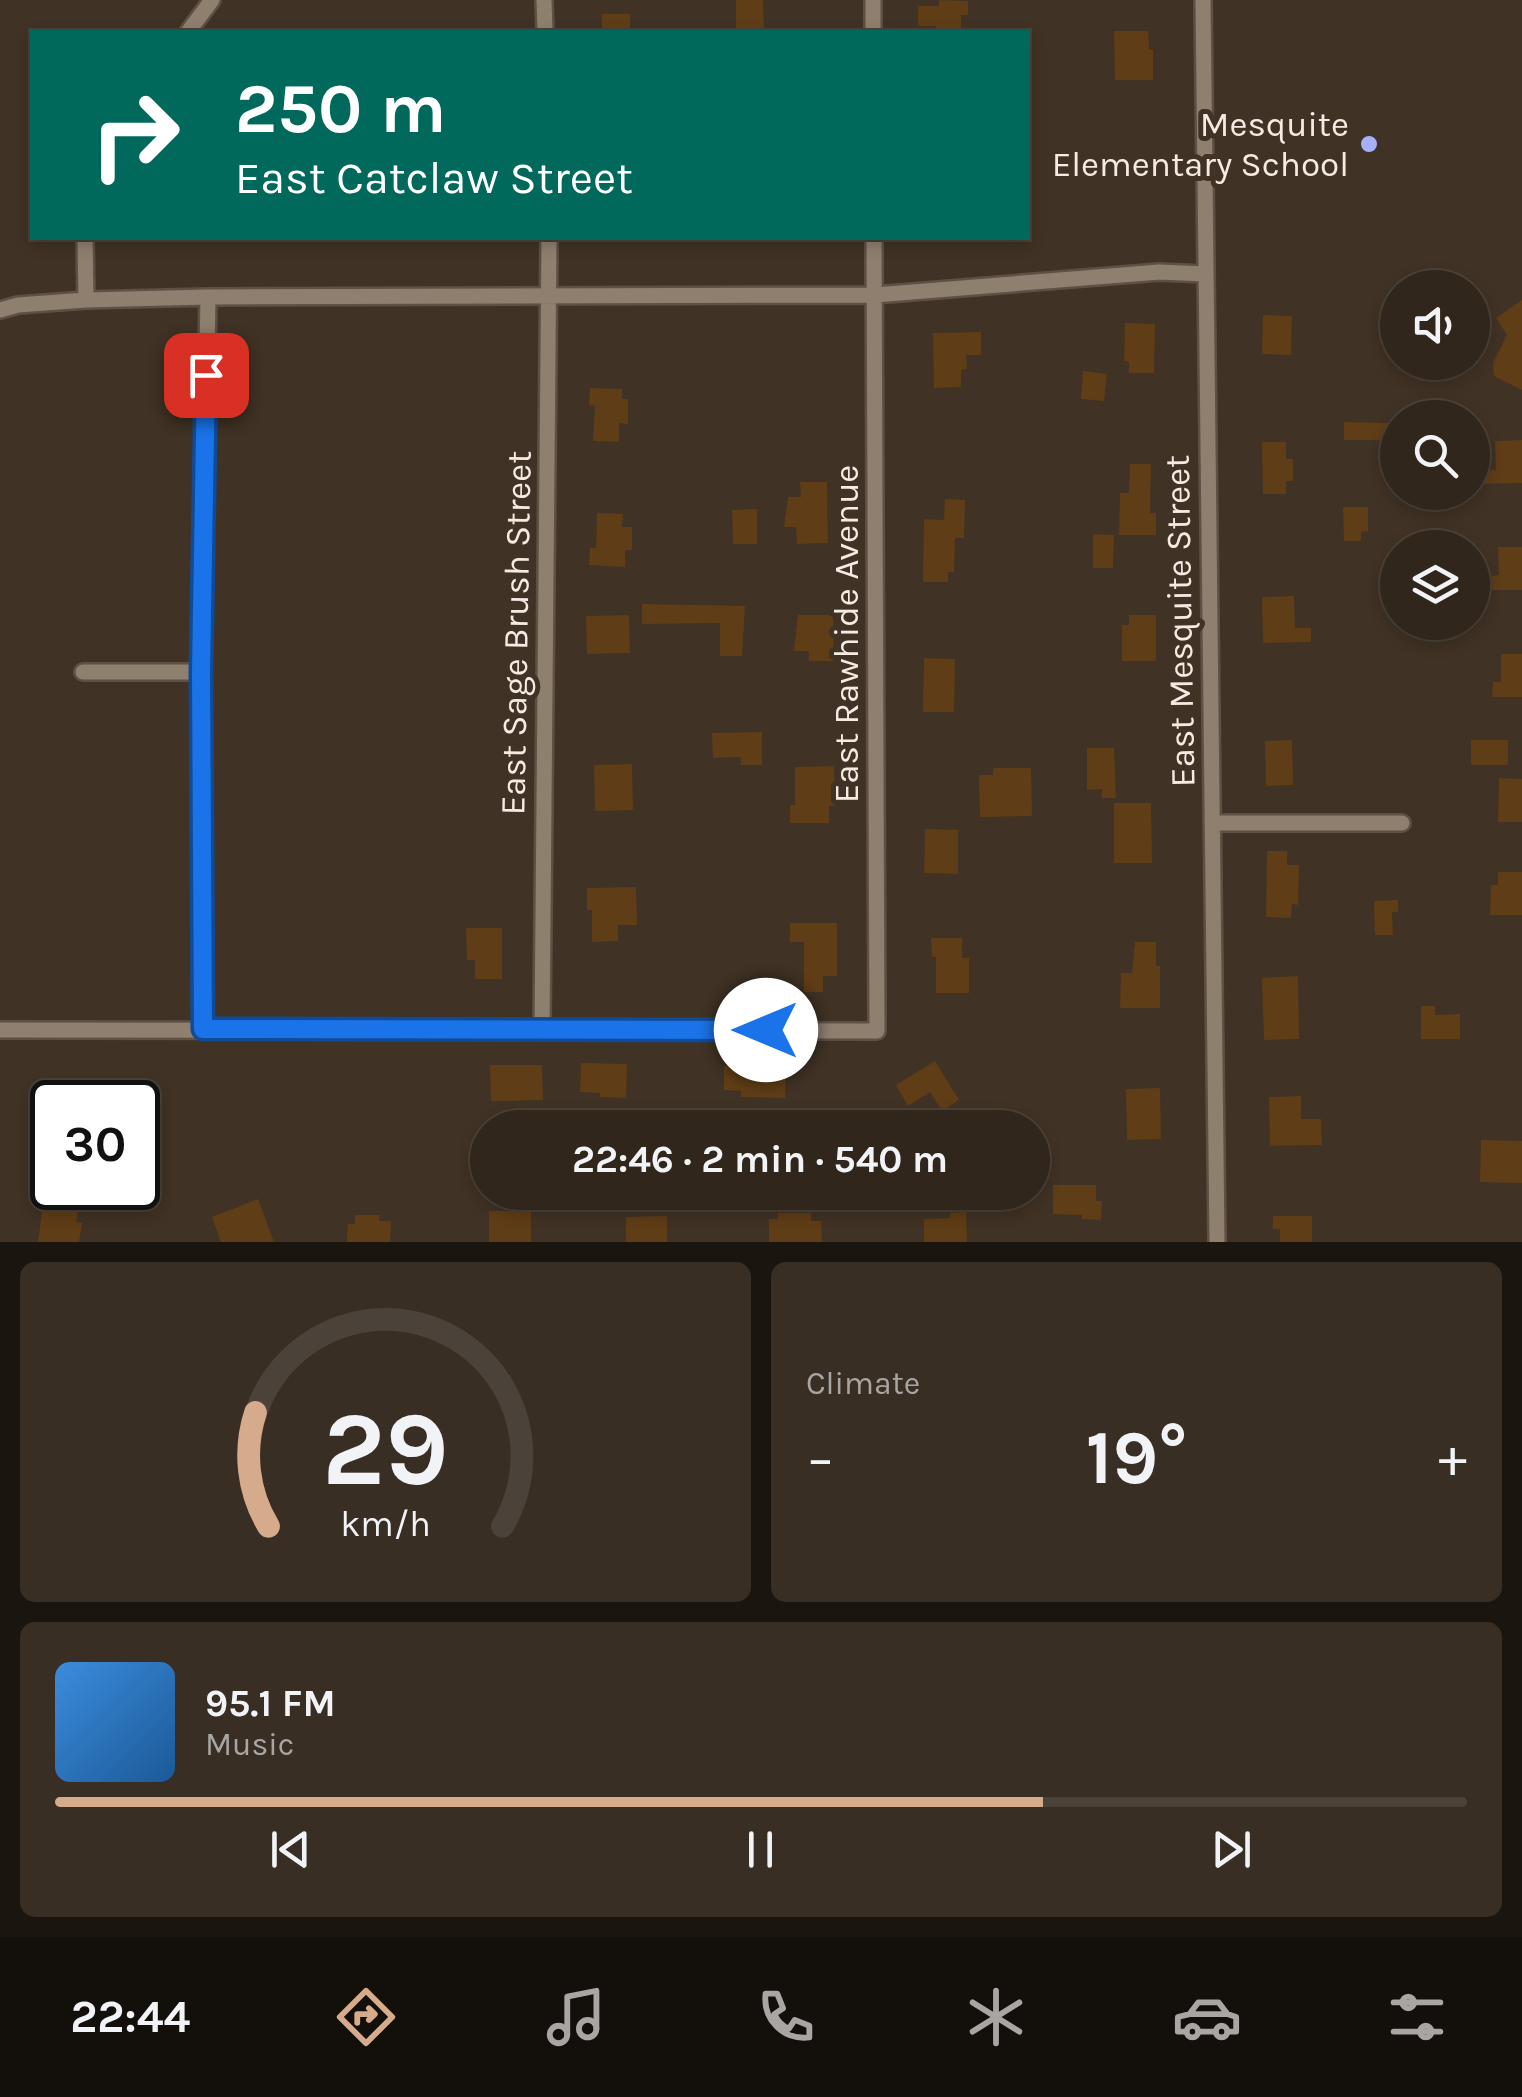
<!DOCTYPE html>
<html lang="en">
<head>
<meta charset="utf-8">
<style>
  :root { --surface:#30261b; --page:#382e24; --text:#f1f3f6; --muted:#a8a5a3; --line:#4b433a; --accent:#d6ab8b }
  body { margin:0; font-family:Karla,sans-serif; background:var(--page); color:var(--text); height:100vh; display:flex; flex-direction:column; font-size:38px; white-space:nowrap }
  * { box-sizing:border-box; margin:0 }
  p { font-size:32px; color:var(--muted) }
  .icon { flex:none; width:55px; height:55px; fill:none; stroke:currentColor; stroke-width:2; stroke-linecap:round; stroke-linejoin:round }
  .map { position:relative; height:1242px; overflow:hidden }
  .drawer { display:flex; flex-direction:column; gap:20px; padding:20px; background:#1a150f; flex:1 }
  .drawer>* { flex:none }
  .hud { position:absolute; left:30px; top:30px; width:1000px; height:210px; border-radius:0px; box-shadow:0 5px 15px #0003,0 0 0 2px var(--line); background:#00695c; color:#fff; overflow:hidden }
  .fabs { position:absolute; left:1380px; top:270px; display:grid; gap:20px }
  .fabs a { display:grid; place-items:center; width:110px; height:110px; border-radius:50%; background:var(--surface); box-shadow:0 5px 15px #0003,0 0 0 2px var(--line); font-size:50px }
  .speed { position:absolute; left:30px; top:1080px; display:flex; gap:20px; font-size:50px; font-weight:700; text-align:center }
  .speed>* { display:grid; place-content:center; width:130px; height:130px; border-radius:50%; background:var(--surface); box-shadow:0 5px 15px #0003,0 0 0 2px var(--line); line-height:1 }
  .speed .limit { border:5px solid #111; border-radius:15px; background:#fff; color:#111 }
  .pin { position:absolute; display:grid; place-items:center; width:85px; height:85px; color:#fff; margin:-42px; border-radius:20px; box-shadow:0 5px 15px #0006 }
  .me { position:absolute; width:110px; margin:-55px; rotate:270deg; stroke-linejoin:round; filter:drop-shadow(0 0 8px #0008) }
  .turn { display:flex; align-items:center; gap:35px; height:210px; padding:0 40px; font-size:45px }
  .turn .icon { width:130px; height:130px; stroke-width:2.5 }
  .turn b { display:block; font-size:70px; line-height:85px }
  .big { font-size:75px; font-weight:700; line-height:1.1 }
  .drawer .card { flex:1; display:flex; flex-direction:column; justify-content:center; gap:15px; min-width:0; padding:0 35px; border-radius:15px; background:var(--page) }
  .drawer .dial { align-items:center; gap:0 }
  .dial svg { height:260px; overflow:visible; fill:none; stroke:var(--line); stroke-width:7; stroke-linecap:round; text-anchor:middle }
  .dial text { fill:var(--text); stroke:none }
  .song { display:flex; align-items:center; gap:30px }
  .cover { width:120px; height:120px; border-radius:15px; background:linear-gradient(135deg,hsl(210 70% 55%),hsl(210 70% 35%)) }
  .played { height:10px; border-radius:5px; background:linear-gradient(90deg,var(--accent) 70%,var(--line) 70%) }
  .keys { display:flex; justify-content:space-around; direction:ltr }
  .heat { display:flex; justify-content:space-between; align-items:center; font-size:55px; direction:ltr }
  .drawer .tiles { flex:1; display:grid; gap:20px; grid-template-columns:1fr 1fr }
  .card:last-child { grid-column:span 2 }
  .trip { position:absolute; left:470px; top:1110px; width:580px; height:100px; border-radius:50px; background:var(--surface); box-shadow:0 5px 15px #0003,0 0 0 2px var(--line); font-weight:700; line-height:100px; text-align:center }
  .dock { display:flex; height:160px; justify-content:space-around; align-items:center; background:#130f0b; color:var(--muted) }
  .dock .icon { width:70px; height:70px }
  .dock .current { color:var(--accent) }
  .dock b { font-size:45px; color:var(--text) }
  .map>svg:first-child { display:block }
</style>
</head>
<body>
<div class="map">
<svg width="1522" height="1242" viewBox="0 0 1522 1242">
  <rect width="100%" height="100%" fill="#403224"/>
  <!-- building -->
  <path fill="#5f3d16" d="M736 0H763L764 32H736Z
    M939 0 968 1V15H961V32H936V26H918V6H939Z
    M602 14H630V32H602Z
    M1114 31H1148L1149 50H1153V80H1115Z
    M1522 300V390L1494 376 1493 363 1507 335 1496 318Z
    M1263 315 1292 316 1291 355 1262 354Z
    M1125 323 1155 324 1154 373H1129V362L1124 361Z
    M981 332V355H966L967 369 961 370V387L934 388 933 333Z
    M1083 371 1107 374 1104 401 1081 399Z
    M590 388 622 389V399H628V424L619 423V442L593 441 595 406 589 405Z
    M1344 422 1393 423V440H1344Z
    M1522 440V483L1472 484V471L1496 470 1495 441Z
    M1262 442H1286V459H1293V481H1286V494H1263Z
    M1130 464H1151L1150 513H1156V535H1119L1120 493H1129Z
    M800 482H827L828 543 797 544 796 527H784L788 497H801Z
    M945 499 965 500 964 538H955L954 572H948V582H923L924 519 944 520Z
    M1343 507H1368V531L1361 532V541H1344Z
    M757 509V544H733L732 510Z
    M597 513 623 514 622 527H632V550H625V567L589 565 590 548H596Z
    M1093 534 1114 535 1113 568H1093Z
    M1498 547H1522V590H1492V576L1499 575Z
    M1294 596 1295 628H1311V642L1263 643 1262 597Z
    M642 604 745 606 742 656H720V623L642 624Z
    M629 615 630 653 587 654 586 616Z
    M798 615H833L834 661H809V651H794Z
    M1129 615H1156V661H1122V625H1129Z
    M1501 654H1522V697H1492L1493 682H1501Z
    M924 658 955 659 954 712H923Z
    M762 732V765H741V757L713 758 712 733Z
    M1292 740 1293 785 1266 786 1265 741Z
    M1471 740H1508V765H1471Z
    M1087 748H1114L1116 798H1102V789L1087 790Z
    M632 764 633 810 595 811 594 765Z
    M834 766 835 806H829V823H790V805H795V767Z
    M993 768H1031L1032 816 980 817 979 775H993Z
    M1499 778 1522 779V822H1498Z
    M1114 803H1151L1152 863H1114Z
    M925 829 958 830V874L924 873Z
    M1267 851H1287V865H1299L1298 905 1292 904 1291 918 1266 917Z
    M1498 872H1522V915H1490L1491 885H1498Z
    M636 887 637 925H618V941L592 942V910H587V888Z
    M1398 900V912H1392L1393 935H1375L1374 901Z
    M790 923H837V976H823V992H804V942H790Z
    M466 928H502V979H475V960H467Z
    M931 938H962V958H969V993H936V957H932Z
    M1135 942H1156V966H1160V1008H1120L1121 973H1132Z
    M1298 976 1299 1039 1264 1040 1262 978Z
    M1421 1006H1435V1015L1460 1014V1039H1421Z
    M935 1061 959 1100 942 1111 930 1092 908 1106 896 1085Z
    M581 1063 627 1064 626 1098 600 1097V1093L580 1092Z
    M490 1065H542L543 1100 491 1101Z
    M724 1066 786 1067 785 1098 741 1097V1091L724 1090Z
    M1160 1088 1161 1139 1127 1140 1126 1089Z
    M1301 1096V1119H1321L1322 1145 1270 1146 1269 1097Z
    M1481 1140 1522 1141V1183L1480 1182Z
    M1053 1185H1096V1201H1102L1101 1220 1082 1219V1215L1053 1214Z
    M258 1199 274 1242H221L212 1217Z
    M43 1206 78 1211 76 1222 82 1223 79 1242H38Z
    M489 1211H531V1242H489Z
    M966 1212 967 1242H924V1219L950 1218V1213Z
    M778 1213H811V1221H821L822 1242H769V1219H778Z
    M355 1215H379V1221H391L390 1242H347L348 1224H355Z
    M667 1216V1242H626V1217Z
    M1273 1216H1312V1242H1280V1229H1273Z"/>
  <g fill="none" stroke-linecap="round" stroke-linejoin="round">
    <defs>
      <path id="minor" d="M544 0 545 32
        M873 0V32
        M1203 0 1217 1242
        M188 32 212 0
        M85 238 86 300
        M0 310 18 305 86 300 208 297 875 295 1159 272 1206 274
        M83 672H201
        M1212 823H1402
        M203 1029 201 672 208 297
        M542 1029 549 238
        M0 1030 877 1031 874 238"/>
    </defs>
    <!-- minor casing -->
    <use href="#minor" stroke="#5d5045" stroke-width="20"/>
    <!-- minor -->
    <use href="#minor" stroke="#8f7f6f" stroke-width="15"/>
  </g>
  <g fill="none" stroke-linecap="round" stroke-linejoin="round">
    <defs>
      <path id="route" d="M206 375 201 672 203 1029 766 1030"/>
    </defs>
    <!-- route casing -->
    <use href="#route" stroke="#114b97" stroke-width="25"/>
    <!-- route -->
    <use href="#route" stroke="#1a73e8" stroke-width="18"/>
  </g>
  <!-- markers -->
  <circle fill="#a5b1fc" stroke="#403224" stroke-width="4" cx="1369" cy="144" r="10"/>
  <g text-anchor="middle" dominant-baseline="central" stroke-width="10" stroke-linejoin="round" paint-order="stroke">
    <!-- poi labels -->
    <g font-size="35" fill="#f5ebe3" stroke="#403224" text-anchor="end">
      <text x="1349" y="124">Mesquite<tspan x="1349" dy="40">Elementary School</tspan></text>
    </g>
    <!-- street labels -->
    <g font-size="35" fill="#f5ebe3" stroke="#403224">
      <text transform="translate(1180 621) rotate(-91)">East Mesquite Street</text>
      <text transform="translate(516 633) rotate(-89)">East Sage Brush Street</text>
      <text transform="translate(846 634) rotate(-90)">East Rawhide Avenue</text>
    </g>
  </g>
</svg>
<div class="fabs">
<a><svg class="icon" aria-label="sound" viewBox="0 0 24 24"><path d="M4 9h4l5-4v14l-5-4H4zM17 9q2 3 0 6"/></svg></a>
<a><svg class="icon" aria-label="search" viewBox="0 0 24 24"><circle cx="10" cy="10" r="6"/><path d="M15 15l6 6"/></svg></a>
<a><svg class="icon" aria-label="layers" viewBox="0 0 24 24"><path d="M12 4l9 5-9 5-9-5zM3 14l9 5 9-5"/></svg></a>
</div>
<div class="speed"><div class="limit">30</div></div>
<div class="pin" style="left:206px;top:375px;background:#d93025"><svg class="icon" aria-label="arrive" viewBox="0 0 24 24"><path d="M6 21V4h12l-3 4 3 4H6"/></svg></div>
<svg class="me" style="left:766px;top:1030px" viewBox="-20 -20 40 40"><circle r="19" fill="#fff"/><path d="M0-13L10 11 0 6-10 11z" fill="#1a73e8"/></svg>
<div class="trip">22:46 · 2 min · 540 m</div>
<div class="hud">
<div class="turn"><svg class="icon" aria-label="right" viewBox="0 0 24 24"><path d="M7 20v-9h11M14 6l5 5-5 5"/></svg><div><b>250 m</b>East Catclaw Street</div></div>
</div>
</div>
<section class="drawer">
<div class="tiles">
<div class="card dial"><svg viewBox="0 0 100 80">
<path d="M14 69A42 42 0 1 1 86 69"/>
<path d="M14 69A42 42 0 0 1 10 34" stroke="#d6ab8b"/>
<text x="50" y="56" font-size="32" font-weight="700">29</text>
<text x="50" y="72" font-size="11">km/h</text>
</svg></div>
<div class="card"><p>Climate</p>
<div class="heat"><a>−</a><b class="big">19°</b><a>+</a></div>
</div>
<div class="card">
<div class="song"><i class="cover"></i><div><b>95.1 FM</b><p>Music</p></div></div>
<div class="played"></div>
<div class="keys"><svg class="icon" aria-label="previous" viewBox="0 0 24 24"><path d="M18 5L8 12l10 7zM5 5v14"/></svg><svg class="icon" aria-label="pause" viewBox="0 0 24 24"><path d="M8 5v14M16 5v14"/></svg><svg class="icon" aria-label="next" viewBox="0 0 24 24"><path d="M6 5l10 7-10 7zM19 5v14"/></svg></div>
</div>
</div>
</section>
<nav class="dock">
<b>22:44</b>
<svg class="icon current" aria-label="directions" viewBox="0 0 24 24"><path d="M12 3l9 9-9 9-9-9zM9 14v-3h6M13 9l2 2-2 2"/></svg>
<svg class="icon" aria-label="music" viewBox="0 0 24 24"><path d="M9 18V5l10-2v13"/><circle cx="6" cy="18" r="3"/><circle cx="16" cy="16" r="3"/></svg>
<svg class="icon" aria-label="phone" viewBox="0 0 24 24"><path d="M5 4h4l2 5-3 2q2 4 5 5l2-3 5 2v4C11 20 4 13 5 4z"/></svg>
<svg class="icon" aria-label="climate" viewBox="0 0 24 24"><path d="M12 3v18M4 7l16 10M4 17L20 7"/></svg>
<svg class="icon" aria-label="car" viewBox="0 0 24 24"><path d="M5 17H2v-5l4-1 3-4h7l3 4 3 1v5h-3M9 17h6M6 11h13"/><circle cx="7" cy="17" r="2"/><circle cx="17" cy="17" r="2"/></svg>
<svg class="icon" aria-label="filters" viewBox="0 0 24 24"><path d="M4 7h16M4 17h16"/><circle cx="9" cy="7" r="2"/><circle cx="15" cy="17" r="2"/></svg>
</nav>
</body>
</html>
